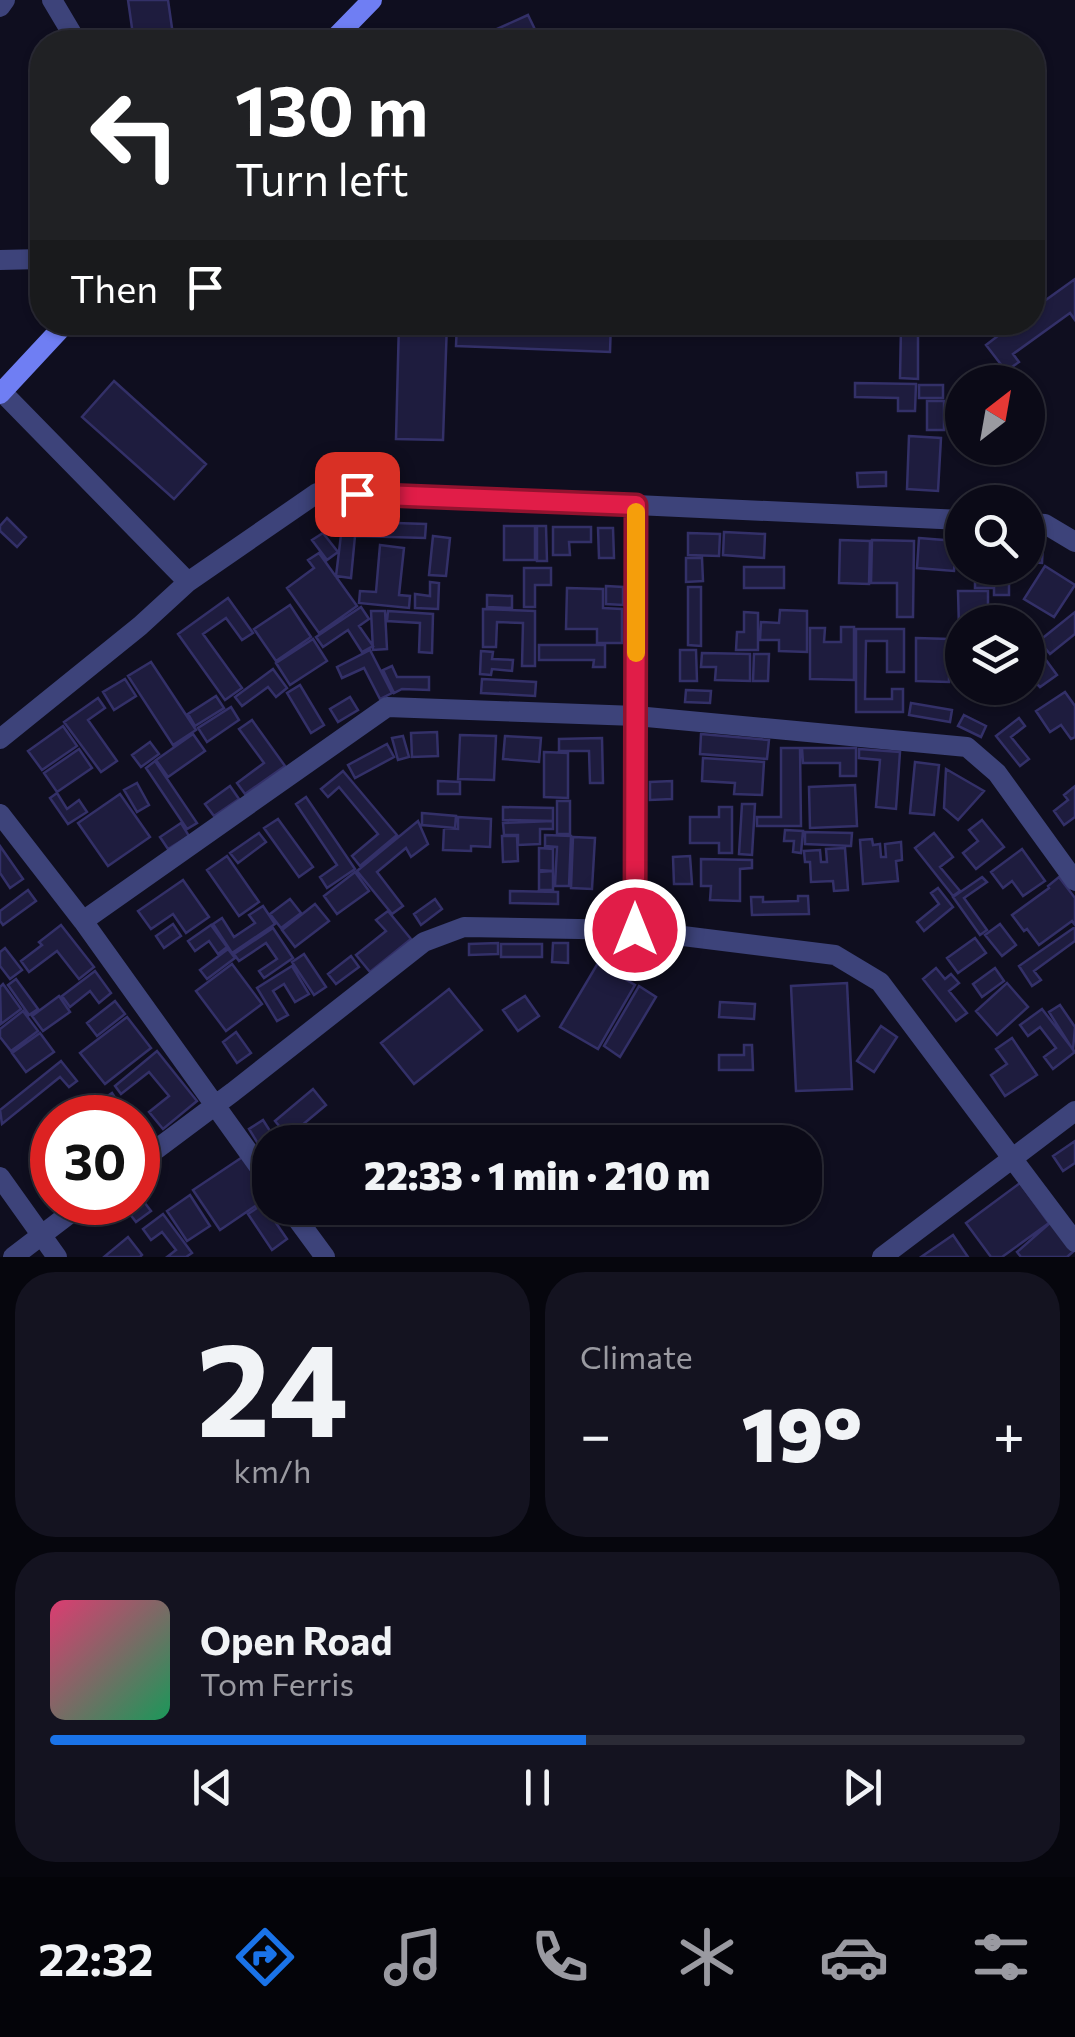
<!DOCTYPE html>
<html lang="en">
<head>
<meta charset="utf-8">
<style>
  :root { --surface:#0b0a17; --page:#141320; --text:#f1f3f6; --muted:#9a9aa1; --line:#2b2b36; --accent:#1a73e8 }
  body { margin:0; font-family:Commissioner,sans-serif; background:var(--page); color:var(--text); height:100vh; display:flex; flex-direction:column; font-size:38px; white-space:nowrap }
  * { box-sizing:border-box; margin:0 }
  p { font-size:32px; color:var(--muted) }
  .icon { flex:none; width:55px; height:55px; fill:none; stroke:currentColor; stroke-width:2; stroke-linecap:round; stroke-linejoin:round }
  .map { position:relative; height:1257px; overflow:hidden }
  .side { display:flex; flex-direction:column; gap:15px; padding:15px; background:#06060d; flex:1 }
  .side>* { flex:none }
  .top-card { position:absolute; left:30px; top:30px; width:1015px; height:305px; border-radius:40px; box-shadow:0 2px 8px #0004,0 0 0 2px var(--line); background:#202124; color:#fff; overflow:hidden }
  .needle { width:65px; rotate:31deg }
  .tools { position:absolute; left:945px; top:365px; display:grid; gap:20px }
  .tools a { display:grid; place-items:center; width:100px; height:100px; border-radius:50%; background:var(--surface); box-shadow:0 2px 8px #0004,0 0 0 2px var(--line); font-size:50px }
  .speed { position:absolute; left:30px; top:1095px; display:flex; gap:20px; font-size:50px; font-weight:700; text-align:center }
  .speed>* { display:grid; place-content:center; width:130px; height:130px; border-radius:50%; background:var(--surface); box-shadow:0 2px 8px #0004,0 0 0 2px var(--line); line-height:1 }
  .speed .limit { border:15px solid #d22; background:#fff; color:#111 }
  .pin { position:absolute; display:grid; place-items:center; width:85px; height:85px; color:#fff; margin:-42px; border-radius:20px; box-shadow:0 5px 15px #0006 }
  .me { position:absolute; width:110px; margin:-55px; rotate:0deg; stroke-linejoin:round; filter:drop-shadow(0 0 8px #0008) }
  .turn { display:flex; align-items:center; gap:35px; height:210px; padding:0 40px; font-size:45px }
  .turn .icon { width:130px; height:130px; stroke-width:2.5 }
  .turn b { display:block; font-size:70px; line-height:85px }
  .then { display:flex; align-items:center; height:95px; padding:0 40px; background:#0003; gap:20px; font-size:38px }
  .big { font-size:75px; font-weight:800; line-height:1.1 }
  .side .tile { flex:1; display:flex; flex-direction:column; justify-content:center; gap:15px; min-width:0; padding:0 35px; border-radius:40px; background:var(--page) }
  .side .dial { align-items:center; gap:0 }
  .dial b { font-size:130px; line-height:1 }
  .song { display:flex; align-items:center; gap:30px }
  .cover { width:120px; height:120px; border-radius:15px; background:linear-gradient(135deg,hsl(340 70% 55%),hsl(150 70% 35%)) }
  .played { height:10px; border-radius:5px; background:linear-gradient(90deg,var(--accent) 55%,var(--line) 55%) }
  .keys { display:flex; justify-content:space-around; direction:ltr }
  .heat { display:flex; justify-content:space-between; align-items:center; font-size:55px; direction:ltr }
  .side .tiles { flex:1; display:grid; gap:15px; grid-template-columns:1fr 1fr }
  .tile:last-child { grid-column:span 2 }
  .trip { position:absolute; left:252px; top:1125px; width:570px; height:100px; border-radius:40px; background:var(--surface); box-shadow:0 2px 8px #0004,0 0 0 2px var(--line); font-weight:800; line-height:100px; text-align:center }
  .menu { display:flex; height:160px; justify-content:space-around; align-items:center; background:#040409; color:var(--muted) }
  .menu .icon { width:70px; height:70px }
  .menu .current { color:var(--accent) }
  .menu b { font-size:45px; color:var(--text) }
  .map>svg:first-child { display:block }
</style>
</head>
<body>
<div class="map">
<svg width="1075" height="1257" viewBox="0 0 1075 1257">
  <rect width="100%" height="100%" fill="#0f0e1f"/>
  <!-- building -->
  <path fill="#1e1c3e" stroke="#333068" stroke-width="2.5" d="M128 0H168L174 42H134Z
    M528 15 541 42H468Z
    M1075 279V320L1070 313 1013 354 1019 362 1006 371 986 345 1016 322H1032V310Z
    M399 322H447L443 440 396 439Z
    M457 322H611L610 352 456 346Z
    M901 327 918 328V379L900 378Z
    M114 381 206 464 174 499 82 417Z
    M855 383 916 384 915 411H898V398L855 397Z
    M919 385H943V398H919Z
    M952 393H962V443H956L957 409H952Z
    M927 401H944V430H927Z
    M909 436 941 438 938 491 907 489Z
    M886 472V486L858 487 857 473Z
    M7 518 26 537 17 547 0 531V526Z
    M332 521 426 524 425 538 355 536 351 578 336 576 341 535H332Z
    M504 526H535V560H504Z
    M537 526H546L547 561H537Z
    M553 527H591V542H569L570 555H553Z
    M598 528H613L614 558H599Z
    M724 532 765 534 764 558 723 555Z
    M323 533 338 552 327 560 312 540Z
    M688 533 720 534 719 556 688 555Z
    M433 536 450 538 446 576 429 575Z
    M919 538 956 541 954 571 917 568Z
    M840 540 870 541 869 584 839 583Z
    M872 540 914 541 913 617H897V583H871Z
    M1028 544H1043L1042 563 1028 562Z
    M380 545 404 548 399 595 410 596 409 608 359 603 360 591 376 592Z
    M319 553 357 606 319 633 287 588 314 568 308 560Z
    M686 558H702L703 581 686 582Z
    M1045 566 1075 585 1054 617 1024 599Z
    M744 567H784V588H744Z
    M524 568H551V585H535V607H524Z
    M975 568H1009V595H994V588H975Z
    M430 582 439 583 438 609 415 608V594L430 596Z
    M606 586 623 587V605L606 604Z
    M688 587H701V646L688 645Z
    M567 588 603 589V608L622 609V643H597V629H566Z
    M958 591H988V622H962V629H959Z
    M487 595 512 596V608L487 607Z
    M228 598 253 633 242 640 226 618 203 634 242 688 225 700 178 634Z
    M290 605 311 637 276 661 254 629Z
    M361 607 369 619 359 626 373 646 362 652 348 630 323 647 316 637Z
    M483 609 535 611V666H522L523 623 497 622 496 647H483Z
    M780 610 807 611V652L779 651V640H760L761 622 779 623Z
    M371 611H385L387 649 373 650Z
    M388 611 433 614 432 653 419 652 420 623 387 621Z
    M744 612 758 613V650H736L737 632H744Z
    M1075 612V634L1050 654 1039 641Z
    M841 627H854V680L810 679V628H825L824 642H841Z
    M856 629H904V672H887V641H866L865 699H892V689H903V712H856Z
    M916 638 949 639V682L916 681Z
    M313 639 327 661 290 685 276 663Z
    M1033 641 1042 653 1035 658 1039 665 1046 660 1057 675 1040 687 1036 683 1018 695 1013 688H1028V645Z
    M539 645H605V667H593L594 660H539Z
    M370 650 392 693 380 699 364 668 342 678 337 667Z
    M680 650H696L697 681H680Z
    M481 651 493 652 492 659 513 660 512 671 492 669 491 675 480 674Z
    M702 653 750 654V681L715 680 716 667H701Z
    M754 654H769L768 681H753Z
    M151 662 196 730 173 745 128 676Z
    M392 666 397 677H429V690L402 689 394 693 383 670Z
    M273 669 287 688 276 697 268 687 242 706 235 697Z
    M125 679 136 696 114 710 103 692Z
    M482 679 536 682 535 696 481 693Z
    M300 685 324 725 311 733 287 693Z
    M686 690 711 691 710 703 685 702Z
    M1065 692 1075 706V737L1071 739 1061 725 1050 732 1036 711Z
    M216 696 224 708 195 726 188 714Z
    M350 697 358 710 338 722 330 709Z
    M98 698 105 708 88 720 117 761 101 772 64 722Z
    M911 703 952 710 950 722 909 715Z
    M231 707 239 720 207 742 198 728Z
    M964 715 986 726 981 737 958 726Z
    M1019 718 1025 726 1011 737 1029 759 1020 766 996 736Z
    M252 720 285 766 245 794 237 783 264 763 239 729Z
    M63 726 77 746 42 770 28 751Z
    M437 732 438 756 412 757 411 733Z
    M193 734 205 751 168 777 156 760Z
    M701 734 769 740 767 759 700 754Z
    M460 735 496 736 494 780 458 779Z
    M403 736 409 757 398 760 392 738Z
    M505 736 541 738 539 762 503 759Z
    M602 738 603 783H590L589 751H559V739Z
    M150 742 159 754 141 767 132 755Z
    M387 744 394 757 355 778 348 765Z
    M781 748H800L801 826H757V817H781Z
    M802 748H856V776H840V763H803Z
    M79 749 92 768 57 792 44 773Z
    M859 749 900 752 896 809 876 807 880 760 859 758Z
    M544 752 568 753V798L544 797Z
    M703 758 764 762 762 795 734 794 735 783 702 781Z
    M155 761 197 823 187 829 146 768Z
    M915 762 939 765 934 815 910 813Z
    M946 769 984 791 958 820 944 808Z
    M343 771 397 835 360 866 352 856 378 834 339 787 328 797 321 789Z
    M438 781 460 782V794H438Z
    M672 781V799L650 800V782Z
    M137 783 149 805 137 812 124 790Z
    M855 785 857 826 810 828 809 787Z
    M230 786 239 799 214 816 205 804Z
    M1075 786V817L1064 825 1054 811 1068 800 1064 795Z
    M57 793 67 809 79 800 87 812 68 824 50 798Z
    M120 794 150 837 108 866 78 823Z
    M306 797 355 869 327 888 320 877 337 865 296 804Z
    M557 801H570V834H557Z
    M742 804H755L752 855 739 854Z
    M503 807 553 808V821L503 820Z
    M719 807H732V853H719V843H690V817H719Z
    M422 813 456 816 455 828 422 825Z
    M458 817 491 819 490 847 471 846V851L443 850 444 828 458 829Z
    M278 819 313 867 299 877 264 828Z
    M982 820 1004 847 976 869 963 853 978 841 969 830Z
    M418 821 428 844 411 857 406 848 377 872 403 906 392 914 357 871Z
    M553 821V829H540V844L518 845V835H504L503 823Z
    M181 823 189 836 168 849 160 837Z
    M785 830 803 831 801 853 793 852 794 841H784Z
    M805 832 852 833 851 846 805 844Z
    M259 833 266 842 238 863 230 853Z
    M934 833 953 857 940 867 960 891 953 896 915 848Z
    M545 835 571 836 569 886H555L557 847 545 846Z
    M502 836H517L518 861 503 862Z
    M573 837 595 838 592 889 571 888Z
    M872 839 873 845 880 844 881 857H886L885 844 901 842 902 860 896 861 898 881 863 884 860 840Z
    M0 846 23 879 10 888 0 873Z
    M539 848 553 849V871L539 870Z
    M845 848 848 890 834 891 833 881 811 882 810 862H805L804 851 820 850 821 862H827L826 849Z
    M1022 849 1045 881 1023 896 1012 881 1003 888 991 872Z
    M227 856 259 902 239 916 207 870Z
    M690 856 692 884H674L673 857Z
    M701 859 752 860V868L740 869V901L710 900 711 886H701Z
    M553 871V890H539V872Z
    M355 872 369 891 337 914 324 896Z
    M982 877 987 882 964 898 987 930 980 935 953 897Z
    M1059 877 1075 898V925L1072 921 1039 945 1027 929 1024 931 1012 915 1049 888 1048 886Z
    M183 880 209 917 186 933 173 914 151 929 138 911Z
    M938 888 953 907 924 931 917 922 939 904 931 893Z
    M28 890 36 901 3 925 0 921V911Z
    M510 891 558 892V904L510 903Z
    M798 896H808L809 914 752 915 751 897H763V902L798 901Z
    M290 899 301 913 281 928 270 914Z
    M435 899 442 909 421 925 414 914Z
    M315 904 329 921 295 947 282 930Z
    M263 906 275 924 232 953 213 924 222 918 234 937 255 923 249 915Z
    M388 911 411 939 370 972 356 955 386 931 376 920Z
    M173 924 181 936 164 948 156 936Z
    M1000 924 1016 945 1002 956 985 935Z
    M61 925 94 967 79 979 57 951 29 972 21 961 42 945 39 942Z
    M211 925 227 947 218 954 209 941 195 951 188 941Z
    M1075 927V941L1034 971 1041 980 1032 986 1019 966Z
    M273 928 293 958 264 978 259 971 277 959 266 943 239 961 234 954Z
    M975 938 986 953 958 973 947 958Z
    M498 943V954L469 955V944Z
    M553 943H568V963L552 962Z
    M501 944H542V957H501Z
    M5 948 22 970 10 979 0 966V952Z
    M228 949 235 958 207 979 200 970Z
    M304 954 326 987 314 995 292 962Z
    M351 956 359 967 336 984 328 974Z
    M598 963 635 985 598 1049 560 1027Z
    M232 964 262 1004 226 1031 196 991Z
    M292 966 309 994 295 1002 284 984 273 991 288 1015 277 1021 257 988Z
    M936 968 945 979 951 974 959 983 949 991 967 1013 956 1021 923 979Z
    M995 968 1004 981 982 997 973 984Z
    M95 971 111 993 99 1003 90 991 70 1007 62 996Z
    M16 979 38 1009 29 1015 8 985Z
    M847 983 852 1089 796 1091 791 986Z
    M1007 983 1028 1007 997 1035 976 1011Z
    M3 984 21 1009 1 1024 0 987Z
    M639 986 656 997 620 1057 604 1046Z
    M449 989 482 1030 414 1084 381 1043Z
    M59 996 70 1012 43 1031 32 1016Z
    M525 996 539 1016 518 1031 503 1010Z
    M115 1001 125 1014 97 1036 87 1023Z
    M720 1002 755 1004 754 1019 719 1017Z
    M1060 1005 1075 1027 1073 1050 1049 1012Z
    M1042 1009 1075 1052 1053 1069 1044 1057 1056 1048 1040 1027 1028 1036 1020 1025Z
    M23 1011 38 1031 11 1051 0 1037V1029Z
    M127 1017 151 1048 105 1084 80 1053Z
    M881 1026 897 1037 874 1072 857 1061Z
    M236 1032 251 1053 237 1063 223 1042Z
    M40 1033 54 1052 26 1072 12 1053Z
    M1012 1038 1037 1075 1005 1096 991 1075 1007 1064 996 1049Z
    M744 1045H752L753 1070H719V1055H744Z
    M157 1051 197 1101 163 1129 149 1112 169 1096 149 1072 121 1094 115 1086Z
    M61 1061 77 1081 69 1087 60 1077 2 1124 0 1110Z
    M313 1089 326 1105 288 1137 275 1121Z
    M112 1093 128 1118H75Z
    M263 1120 277 1142H270V1163L249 1129Z
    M1075 1141V1163L1063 1171 1053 1156Z
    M244 1156 270 1196 220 1230 193 1190Z
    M1020 1183 1049 1223 1002 1257H991L966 1223Z
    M138 1194 151 1211 136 1222 123 1205 127 1202H138Z
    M190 1195 210 1226 187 1241 167 1211Z
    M263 1204 287 1239 272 1250 248 1214Z
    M163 1214 192 1253 186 1257H167L176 1250 162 1232 151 1240 143 1229Z
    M1051 1222 1075 1250 1067 1257H1021L1017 1252Z
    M953 1235 968 1257H921Z
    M128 1237 142 1255 140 1257H104Z"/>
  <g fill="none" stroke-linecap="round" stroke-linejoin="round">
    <!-- minor -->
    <path stroke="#3d437a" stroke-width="20" d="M52 0 77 42
      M0 7 5 0
      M0 260 42 259
      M2 392 188 582
      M1028 523 1045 524 1075 542
      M0 739 140 626 188 582 317 493 636 505
      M0 814 83 921 270 1182
      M83 921 387 707 636 716 967 747 997 773 1075 881
      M635 930 835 955 880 982 1075 1242
      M138 1163 233 1092 424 942 464 927 635 930 636 505 962 520
      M0 1177 57 1257
      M289 1208 325 1257
      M13 1257 85 1202
      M882 1257 1075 1111"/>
    <!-- secondary -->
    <path stroke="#6f7ef3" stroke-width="20" d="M331 42 372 0
      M0 394 67 322"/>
  </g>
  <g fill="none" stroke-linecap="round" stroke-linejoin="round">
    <defs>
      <path id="route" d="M357 494 636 505 635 930"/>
    </defs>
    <!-- route casing -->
    <use href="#route" stroke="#92132f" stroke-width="25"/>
    <!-- route -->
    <use href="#route" stroke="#e11d48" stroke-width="18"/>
    <!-- slow -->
    <path stroke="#f59e0b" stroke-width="18" d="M636 653V512"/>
  </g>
</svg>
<div class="tools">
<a><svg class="needle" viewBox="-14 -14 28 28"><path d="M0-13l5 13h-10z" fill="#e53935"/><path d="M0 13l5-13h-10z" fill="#9a9aa1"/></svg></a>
<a><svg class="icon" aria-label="search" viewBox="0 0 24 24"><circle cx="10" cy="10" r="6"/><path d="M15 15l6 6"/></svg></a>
<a><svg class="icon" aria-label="layers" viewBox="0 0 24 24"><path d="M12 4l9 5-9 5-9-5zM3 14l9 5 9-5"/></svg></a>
</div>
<div class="speed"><div class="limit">30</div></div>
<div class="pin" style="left:357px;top:494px;background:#d93025"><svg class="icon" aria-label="arrive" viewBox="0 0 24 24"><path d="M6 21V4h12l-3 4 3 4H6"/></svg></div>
<svg class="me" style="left:635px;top:930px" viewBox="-20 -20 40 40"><circle r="17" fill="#e11d48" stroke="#fff" stroke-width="3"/><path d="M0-11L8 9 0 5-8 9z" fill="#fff"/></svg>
<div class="trip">22:33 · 1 min · 210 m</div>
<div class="top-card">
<div class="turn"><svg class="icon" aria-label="left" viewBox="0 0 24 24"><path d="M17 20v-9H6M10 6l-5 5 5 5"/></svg><div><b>130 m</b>Turn left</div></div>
<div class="then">Then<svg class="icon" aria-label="arrive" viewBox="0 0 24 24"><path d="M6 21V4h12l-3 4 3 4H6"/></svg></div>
</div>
</div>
<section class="side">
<div class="tiles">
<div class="tile dial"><b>24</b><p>km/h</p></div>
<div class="tile"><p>Climate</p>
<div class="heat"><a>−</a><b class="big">19°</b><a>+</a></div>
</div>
<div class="tile">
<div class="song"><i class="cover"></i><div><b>Open Road</b><p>Tom Ferris</p></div></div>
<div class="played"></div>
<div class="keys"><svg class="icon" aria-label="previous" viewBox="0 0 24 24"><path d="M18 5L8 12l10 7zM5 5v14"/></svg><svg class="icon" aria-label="pause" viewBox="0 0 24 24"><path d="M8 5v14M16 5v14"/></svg><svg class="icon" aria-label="next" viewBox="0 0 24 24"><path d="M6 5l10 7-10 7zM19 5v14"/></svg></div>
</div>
</div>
</section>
<nav class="menu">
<b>22:32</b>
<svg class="icon current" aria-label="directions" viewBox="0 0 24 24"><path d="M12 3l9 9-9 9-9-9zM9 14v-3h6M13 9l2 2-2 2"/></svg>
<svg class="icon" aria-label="music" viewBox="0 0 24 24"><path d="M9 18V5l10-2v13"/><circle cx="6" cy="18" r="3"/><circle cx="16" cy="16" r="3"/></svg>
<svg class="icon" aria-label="phone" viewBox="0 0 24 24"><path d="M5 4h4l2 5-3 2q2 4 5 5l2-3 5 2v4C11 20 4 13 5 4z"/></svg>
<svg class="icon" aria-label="climate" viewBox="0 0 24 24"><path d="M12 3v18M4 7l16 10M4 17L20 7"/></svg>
<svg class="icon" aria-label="car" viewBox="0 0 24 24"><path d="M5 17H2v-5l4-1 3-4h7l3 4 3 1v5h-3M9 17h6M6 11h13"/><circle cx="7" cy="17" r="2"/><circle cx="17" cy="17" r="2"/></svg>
<svg class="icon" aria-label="filters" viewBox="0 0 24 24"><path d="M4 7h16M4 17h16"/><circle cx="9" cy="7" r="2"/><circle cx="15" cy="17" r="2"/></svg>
</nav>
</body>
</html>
